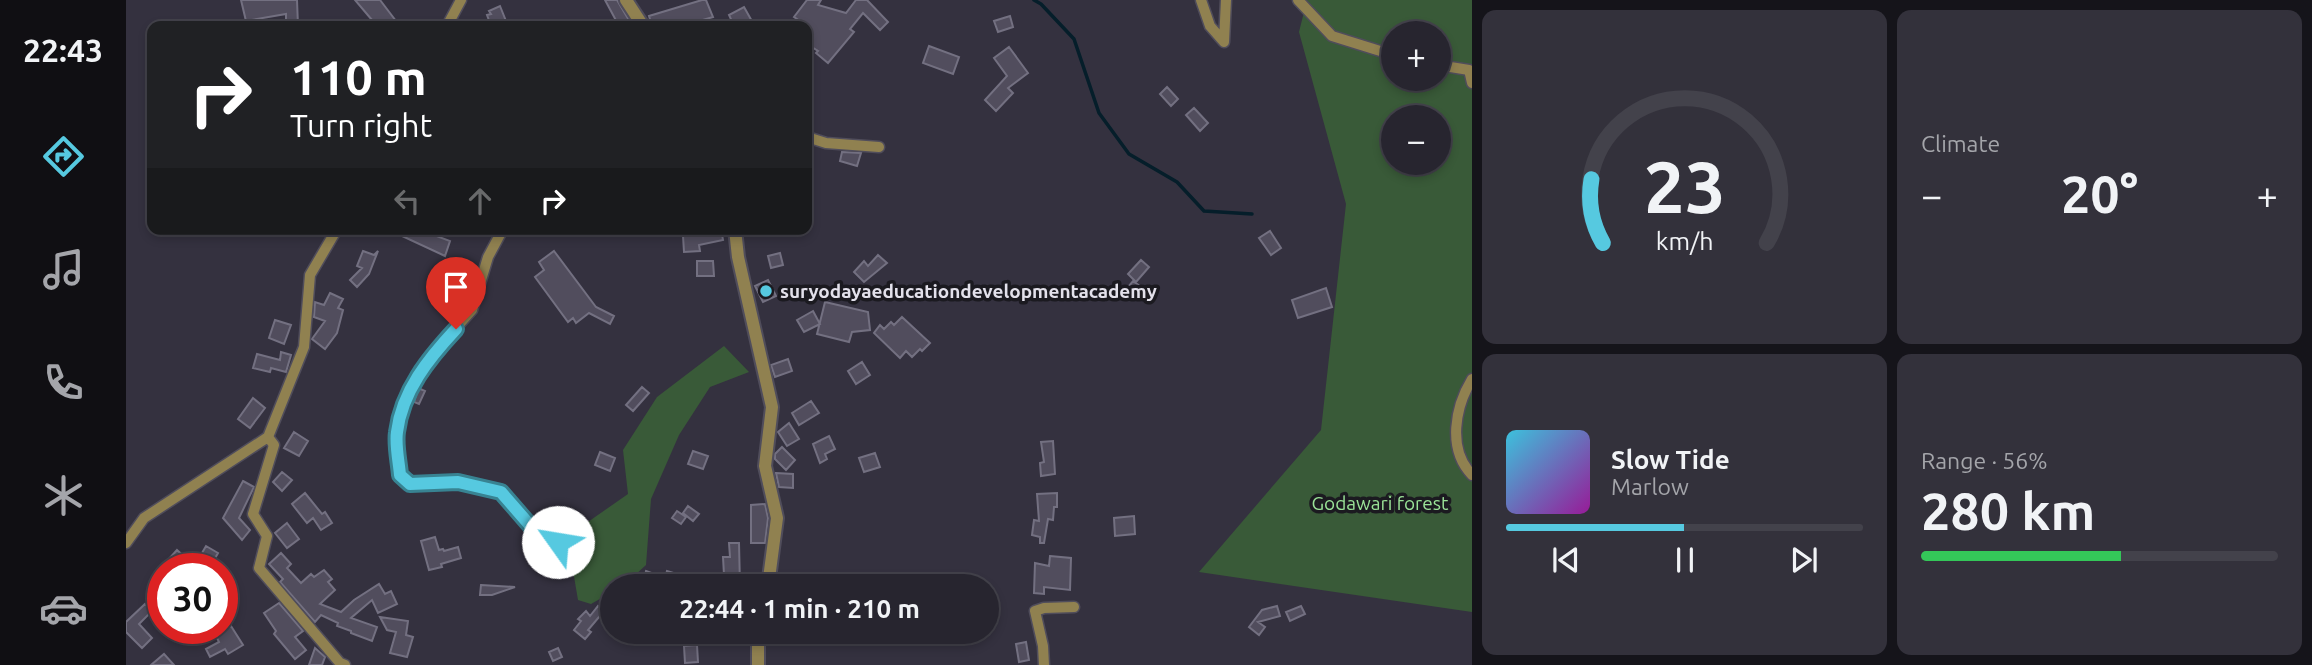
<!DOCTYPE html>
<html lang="en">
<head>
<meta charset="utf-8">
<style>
  :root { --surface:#27252f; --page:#33313b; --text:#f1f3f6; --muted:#a4a5aa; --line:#43424b; --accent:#56c9e0 }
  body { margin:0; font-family:Ubuntu,sans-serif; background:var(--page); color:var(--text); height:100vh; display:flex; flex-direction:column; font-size:26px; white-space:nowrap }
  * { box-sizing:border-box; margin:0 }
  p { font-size:23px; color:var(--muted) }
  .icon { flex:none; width:38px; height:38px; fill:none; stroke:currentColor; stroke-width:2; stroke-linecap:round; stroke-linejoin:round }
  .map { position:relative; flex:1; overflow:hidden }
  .side { display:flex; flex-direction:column; gap:10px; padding:10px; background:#15141a; width:840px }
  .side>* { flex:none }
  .top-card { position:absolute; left:21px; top:21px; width:665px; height:214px; border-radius:14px; box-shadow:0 4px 10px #0003,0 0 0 2px var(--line); background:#202124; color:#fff; overflow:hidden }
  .buttons { position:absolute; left:1255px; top:21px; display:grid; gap:14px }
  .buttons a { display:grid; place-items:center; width:70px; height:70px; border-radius:50%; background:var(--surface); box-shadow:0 4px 10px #0003,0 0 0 2px var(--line); font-size:35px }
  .speed { position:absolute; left:21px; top:553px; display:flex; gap:14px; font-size:35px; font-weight:700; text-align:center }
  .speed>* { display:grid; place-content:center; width:91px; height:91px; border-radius:50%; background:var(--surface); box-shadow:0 4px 10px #0003,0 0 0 2px var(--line); line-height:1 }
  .speed .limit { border:10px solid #d22; background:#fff; color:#111 }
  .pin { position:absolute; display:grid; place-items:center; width:60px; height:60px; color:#fff; margin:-72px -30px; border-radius:50% 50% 50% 0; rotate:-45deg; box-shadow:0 0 7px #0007 }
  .pin .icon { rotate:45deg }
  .me { position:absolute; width:77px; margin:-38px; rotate:302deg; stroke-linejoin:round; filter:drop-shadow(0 0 5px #0008) }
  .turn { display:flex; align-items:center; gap:24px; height:147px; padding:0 28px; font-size:32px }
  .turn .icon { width:91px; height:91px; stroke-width:2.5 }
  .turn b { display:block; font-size:49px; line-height:60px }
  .lanes { display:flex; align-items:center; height:66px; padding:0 28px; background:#0003; justify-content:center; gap:35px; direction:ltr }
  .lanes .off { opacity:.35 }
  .big { font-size:52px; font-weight:700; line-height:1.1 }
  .side .widget { flex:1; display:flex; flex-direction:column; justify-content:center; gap:10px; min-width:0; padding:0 24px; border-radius:14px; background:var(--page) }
  .side .dial { align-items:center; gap:0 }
  .dial svg { height:182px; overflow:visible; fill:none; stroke:var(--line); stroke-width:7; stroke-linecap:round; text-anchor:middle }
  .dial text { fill:var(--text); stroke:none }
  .song { display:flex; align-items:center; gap:21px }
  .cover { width:84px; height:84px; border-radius:10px; background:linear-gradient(135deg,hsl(190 70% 55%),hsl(300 70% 35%)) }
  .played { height:7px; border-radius:4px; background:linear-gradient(90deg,var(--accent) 50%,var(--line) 50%) }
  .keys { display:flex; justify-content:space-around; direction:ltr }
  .heat { display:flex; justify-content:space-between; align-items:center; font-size:38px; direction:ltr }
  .charge { height:10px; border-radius:5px; background:linear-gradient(90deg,#34c759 56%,var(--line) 0) }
  .side .tiles { flex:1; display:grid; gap:10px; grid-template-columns:repeat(2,1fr) }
  .trip { position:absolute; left:474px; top:574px; width:399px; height:70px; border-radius:35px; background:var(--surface); box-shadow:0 4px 10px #0003,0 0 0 2px var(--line); font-weight:700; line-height:70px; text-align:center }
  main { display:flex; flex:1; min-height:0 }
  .dock { display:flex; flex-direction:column; width:126px; justify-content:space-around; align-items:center; background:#100f13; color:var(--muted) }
  .dock .icon { width:49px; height:49px }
  .dock .active { color:var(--accent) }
  .dock b { font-size:32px; color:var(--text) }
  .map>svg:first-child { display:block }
</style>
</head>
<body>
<main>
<nav class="dock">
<b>22:43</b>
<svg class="icon active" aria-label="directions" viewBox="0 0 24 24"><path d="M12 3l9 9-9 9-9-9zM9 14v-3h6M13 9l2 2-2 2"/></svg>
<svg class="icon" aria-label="music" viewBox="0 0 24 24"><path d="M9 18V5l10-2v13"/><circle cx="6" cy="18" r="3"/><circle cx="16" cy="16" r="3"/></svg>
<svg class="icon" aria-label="phone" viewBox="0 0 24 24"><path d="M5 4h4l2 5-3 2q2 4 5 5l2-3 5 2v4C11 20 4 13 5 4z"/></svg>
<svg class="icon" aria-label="climate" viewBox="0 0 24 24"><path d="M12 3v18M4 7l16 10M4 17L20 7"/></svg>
<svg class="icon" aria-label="car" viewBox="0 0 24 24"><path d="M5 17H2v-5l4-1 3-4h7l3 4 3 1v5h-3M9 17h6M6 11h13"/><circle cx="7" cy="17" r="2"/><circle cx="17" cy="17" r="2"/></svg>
</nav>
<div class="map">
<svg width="1346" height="665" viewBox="0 0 1346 665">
  <rect width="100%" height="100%" fill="#34313f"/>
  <!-- green -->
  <path fill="#395a38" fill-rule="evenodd" d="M1181 0H1346V612L1073 572 1195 430 1220 204 1173 32ZM1267 33H1312V79H1267ZM1267 117H1312V163H1267Z
    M598 346 623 372 584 387 553 435 525 499 520 565 497 586H486V592L465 604 452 600 444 553 459 524 502 494 497 450 531 397Z"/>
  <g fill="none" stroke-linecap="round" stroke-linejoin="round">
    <!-- stream -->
    <path stroke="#051e2a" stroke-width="3.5" d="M908 0 915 4 948 39 973 113 1003 154 1051 182 1078 211 1126 214"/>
  </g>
  <!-- building -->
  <path fill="#514d5d" stroke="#737081" stroke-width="2" d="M115 0H171L172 26H160V14L120 21Z
    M229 0H254L270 21 263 26H239L246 20Z
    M479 0H491L504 22 493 26Z
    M576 0H580L587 17 563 24V22L548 26H526L523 16Z
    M681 0H695L692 5 720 13 730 0H741L762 22 754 30 737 13 724 29 728 32 702 63 690 53 692 51 681 44V26H675L677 23 668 17Z
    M374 6 382 26H365L361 15 365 14 363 11Z
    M618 7 627 23 619 26H608L603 15Z
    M884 16 887 27 872 32 868 21Z
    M803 46 833 57 827 74 797 63Z
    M883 47 902 73 882 88 887 93 870 111 859 100 881 76 868 58Z
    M1041 87 1052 99 1045 106 1034 94Z
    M1068 108 1082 123 1074 131 1060 115Z
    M716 152 735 153 731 166 714 161Z
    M279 229H292L324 241 319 256 276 236Z
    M595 229 597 240 573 245 574 251 558 252 557 236 576 235V233Z
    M1144 231 1155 248 1145 255 1133 238Z
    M237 251 248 255 252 251 243 274 231 287 224 280 236 268 231 266Z
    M428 251 470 307 488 316 484 324 463 313 450 323 447 318 442 322 409 277 418 270 413 262Z
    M654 253 657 265 645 268 642 256Z
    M752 255 761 263 738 282 728 272 738 261 742 266Z
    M1015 260 1023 267 1010 282 1002 274Z
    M571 261H587L588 276H571Z
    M642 280 650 296 637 302 629 286Z
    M1007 281 1022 292 1017 299 1002 287Z
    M1200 288 1206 307 1172 318 1166 300Z
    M204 293 217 299 212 308 217 310 211 333 199 349 186 339 199 321 188 317 189 302 198 305Z
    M699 302 742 312 744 330 726 332 723 342 691 334Z
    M687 311 694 324 678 332 671 320Z
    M776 317 804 343 796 351 794 349 786 357 780 351 774 358 748 333 754 325 758 329 765 322 768 325Z
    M149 320 165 325 158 344 143 338Z
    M155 352 165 355 160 372 145 368 144 372 127 368 131 354 154 360Z
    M662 359 666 371 649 377 645 365Z
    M736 362 744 375 730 384 722 371Z
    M516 387 523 393 507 411 500 405Z
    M292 388 299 391 293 404 288 402Z
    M127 398 139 408 124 428 112 419Z
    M685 401 693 413 673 425 666 413Z
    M663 423 673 439 661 446 652 432Z
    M168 432 182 441 173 456 158 448Z
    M703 436 709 449 699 454 701 459 694 463 687 444Z
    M927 441 929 474 915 476 914 463 918 462 915 442Z
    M656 447 669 460 660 470 649 459V454Z
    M567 451 582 456 577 469 562 464Z
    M474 452 489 458 484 471 469 465Z
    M749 453 754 467 738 472 733 458Z
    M156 472 166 480 156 491 147 482Z
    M650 473 667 474V488L653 487Z
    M117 481 128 487 113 518 124 530 116 540 97 518Z
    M179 493 196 514 199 512 206 523 195 530 187 518 181 523 166 504Z
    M931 493V507H928L927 520 922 519 918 543H914V537L906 535 908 520 913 521 911 494Z
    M639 504 642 518 639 543H625V505Z
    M562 506 573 514 567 521 557 513Z
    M551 511 560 517 555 524 546 518Z
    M1008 516 1009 534 989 536 988 518Z
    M161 523 173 539 161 548 149 533Z
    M309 537 313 550 317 549 318 551 332 547 335 558 315 564 316 567 303 570 295 541Z
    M603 543H613L614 586H601V574L598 575 597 557H604Z
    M80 546 92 553 84 567 72 560Z
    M51 550 62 560 54 569H41L46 564 42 560Z
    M155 553 165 564 161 568 175 583 185 574 188 577 198 570 206 579 202 582 209 590 194 604 215 612 228 600 253 584 259 594 265 591 271 604 252 613 246 600 225 618 251 627 246 641 225 633V631L211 626 212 623 195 615 189 622 154 582 157 579 143 564Z
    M924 556 945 558 944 590 918 587V594L908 593 909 563 923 566Z
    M520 571 539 578 541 571 554 575 552 583 558 586H517Z
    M355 585 389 587 366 595H354Z
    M153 603 177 631 169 637 180 650 169 659 148 634 150 631 138 613Z
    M19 604 26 611 13 624 26 638 16 648 0 632V622Z
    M472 606 478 611 462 630 465 632 459 639 448 630 455 621 452 619 460 611 464 616Z
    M1151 606 1154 616 1132 622 1139 627 1133 635 1123 627 1136 610Z
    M1175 606 1179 614 1164 621 1160 612Z
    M254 617 282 621 280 635 287 637 281 657 264 653 270 632 261 630Z
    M105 626 117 645 102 654 99 649 84 657 80 649 93 642 89 634Z
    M900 642 903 660 893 662 890 644Z
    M571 645 572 662 559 663 558 646Z
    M189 648 199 657 196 665H183Z
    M432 648 436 657 427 661 423 652Z
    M38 654 48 665H25Z"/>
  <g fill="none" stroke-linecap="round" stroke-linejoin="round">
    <defs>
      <path id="minor" d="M1075 0 1084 26 1098 42 1100 0
        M1172 0 1206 36 1267 55
        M321 26 335 0
        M1312 65 1343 70 1346 83
        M681 137 700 143 753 147
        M377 229 362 257 346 310 313 347 285 385 271 432 274 475 284 484 332 482 375 492 408 530 432 542
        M1346 379C1329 407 1321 449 1346 475
        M142 437 148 445 127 514 141 536 133 568 214 663 219 665
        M0 543 18 518 142 437 178 347 184 275 211 229
        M918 665 917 646 909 611 918 608 948 607"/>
      <path id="tertiary" d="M500 0 517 26
        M609 229 612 257 646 407 639 466 651 518 642 586
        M632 632V665"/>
    </defs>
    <!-- minor casing -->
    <use href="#minor" stroke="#504d5b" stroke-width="13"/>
    <!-- tertiary casing -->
    <use href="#tertiary" stroke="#504d5b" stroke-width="16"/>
    <!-- minor -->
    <use href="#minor" stroke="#908150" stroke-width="10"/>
    <!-- tertiary -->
    <use href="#tertiary" stroke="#908150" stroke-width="12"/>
  </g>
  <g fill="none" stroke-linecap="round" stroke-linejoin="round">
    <defs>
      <path id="route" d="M330 329C303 358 276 391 271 432 269 445 273 462 274 475L284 484 332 482 375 492 408 530 432 542"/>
    </defs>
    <!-- route casing -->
    <use href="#route" stroke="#388392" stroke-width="18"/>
    <!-- route -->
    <use href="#route" stroke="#56c9e0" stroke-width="12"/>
  </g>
  <!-- markers -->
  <circle fill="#56c9e0" stroke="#1b1a20" stroke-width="2.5" cx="640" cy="291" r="7"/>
  <g text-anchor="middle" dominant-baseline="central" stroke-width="7" stroke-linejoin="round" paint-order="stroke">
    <!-- poi labels -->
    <g font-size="19" font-weight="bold" fill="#e3e1eb" stroke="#1b1a20" text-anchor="start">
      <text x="654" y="291">suryodayaeducationdevelopmentacademy</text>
    </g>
    <!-- park labels -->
    <g font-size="19" fill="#9ae297" stroke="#1b1a20">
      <text x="1254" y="503">Godawari forest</text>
    </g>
  </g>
</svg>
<div class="buttons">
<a>+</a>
<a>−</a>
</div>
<div class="speed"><div class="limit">30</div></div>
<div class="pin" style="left:330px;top:329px;background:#d93025"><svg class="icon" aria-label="arrive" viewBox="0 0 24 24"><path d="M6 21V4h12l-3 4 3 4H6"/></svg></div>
<svg class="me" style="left:432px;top:542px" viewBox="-20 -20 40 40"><circle r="19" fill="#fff"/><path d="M0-13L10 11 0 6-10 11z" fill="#56c9e0"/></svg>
<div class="trip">22:44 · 1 min · 210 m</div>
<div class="top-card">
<div class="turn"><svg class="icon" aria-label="right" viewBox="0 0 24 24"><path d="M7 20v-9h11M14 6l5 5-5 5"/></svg><div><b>110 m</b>Turn right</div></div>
<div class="lanes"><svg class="icon off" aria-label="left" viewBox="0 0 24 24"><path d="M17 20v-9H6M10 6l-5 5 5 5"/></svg><svg class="icon off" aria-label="ahead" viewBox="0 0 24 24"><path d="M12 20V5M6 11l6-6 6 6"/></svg><svg class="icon" aria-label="right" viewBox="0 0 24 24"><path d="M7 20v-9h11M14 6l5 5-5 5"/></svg></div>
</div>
</div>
<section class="side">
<div class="tiles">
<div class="widget dial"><svg viewBox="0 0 100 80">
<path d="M14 69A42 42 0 1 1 86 69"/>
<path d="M14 69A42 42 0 0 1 9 41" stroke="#56c9e0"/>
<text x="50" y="56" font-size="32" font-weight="700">23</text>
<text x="50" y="72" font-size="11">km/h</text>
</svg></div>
<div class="widget"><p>Climate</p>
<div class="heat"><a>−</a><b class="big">20°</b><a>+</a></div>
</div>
<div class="widget">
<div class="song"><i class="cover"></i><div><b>Slow Tide</b><p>Marlow</p></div></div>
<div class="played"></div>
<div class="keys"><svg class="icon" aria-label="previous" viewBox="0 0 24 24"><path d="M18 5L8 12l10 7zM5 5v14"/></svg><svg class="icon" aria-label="pause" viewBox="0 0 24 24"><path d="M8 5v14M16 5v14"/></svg><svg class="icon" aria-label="next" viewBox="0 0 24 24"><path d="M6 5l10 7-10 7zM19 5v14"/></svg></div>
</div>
<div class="widget"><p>Range · 56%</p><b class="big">280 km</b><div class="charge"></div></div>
</div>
</section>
</main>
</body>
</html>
